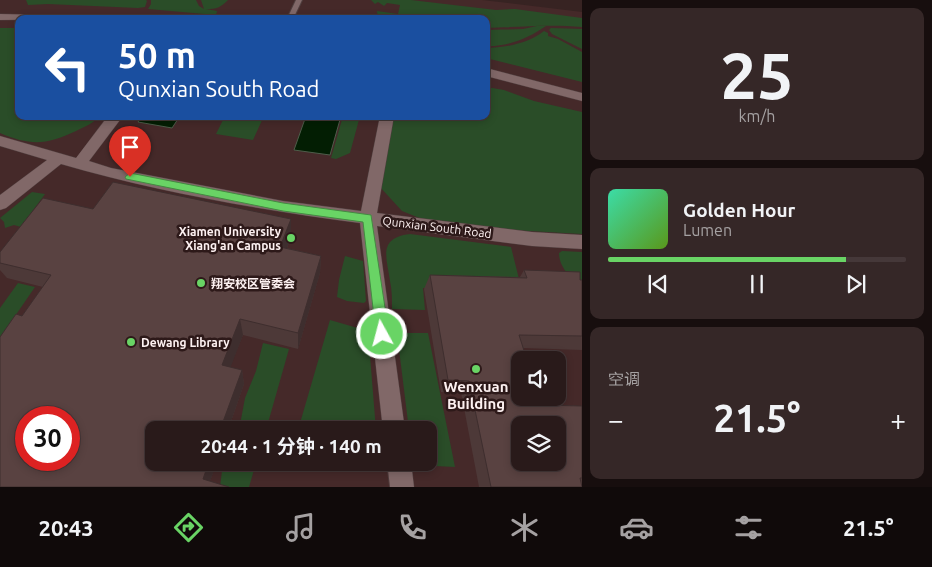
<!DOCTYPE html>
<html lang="zh">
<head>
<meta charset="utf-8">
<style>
  :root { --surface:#291a1a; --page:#352727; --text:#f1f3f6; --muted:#a5a1a2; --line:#453839; --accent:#69d465 }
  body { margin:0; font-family:Ubuntu,"Noto Sans SC",sans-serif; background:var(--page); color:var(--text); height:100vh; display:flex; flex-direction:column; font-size:19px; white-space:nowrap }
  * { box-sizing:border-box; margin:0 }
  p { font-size:16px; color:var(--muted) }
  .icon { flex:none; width:28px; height:28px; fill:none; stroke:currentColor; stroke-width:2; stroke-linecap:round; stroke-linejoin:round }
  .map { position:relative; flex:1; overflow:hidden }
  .panel { display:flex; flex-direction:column; gap:8px; padding:8px; background:#170e0e; width:350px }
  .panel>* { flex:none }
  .hud { position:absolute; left:15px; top:15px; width:475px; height:105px; border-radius:10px; box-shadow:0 2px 8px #0003,0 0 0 1px var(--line); background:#1a4fa0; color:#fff; overflow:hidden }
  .controls { position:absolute; left:511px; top:351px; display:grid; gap:10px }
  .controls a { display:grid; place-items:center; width:55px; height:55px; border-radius:10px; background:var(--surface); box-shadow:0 2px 8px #0003,0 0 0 1px var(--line); font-size:25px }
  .speed { position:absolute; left:15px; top:406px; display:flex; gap:10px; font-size:25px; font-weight:700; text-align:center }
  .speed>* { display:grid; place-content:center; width:65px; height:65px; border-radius:50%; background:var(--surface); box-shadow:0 2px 8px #0003,0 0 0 1px var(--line); line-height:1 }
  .speed .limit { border:8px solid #d22; background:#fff; color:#111 }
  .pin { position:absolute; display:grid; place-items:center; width:42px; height:42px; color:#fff; margin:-51px -21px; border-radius:50% 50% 50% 0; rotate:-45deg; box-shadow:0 0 5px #0007 }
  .pin .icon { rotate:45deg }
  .me { position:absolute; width:55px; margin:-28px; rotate:353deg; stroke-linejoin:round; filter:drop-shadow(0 0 4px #0008) }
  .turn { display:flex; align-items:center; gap:18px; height:105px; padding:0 20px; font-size:22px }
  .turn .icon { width:65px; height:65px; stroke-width:2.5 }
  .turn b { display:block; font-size:35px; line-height:42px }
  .big { font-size:38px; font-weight:700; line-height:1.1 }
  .panel .tile { flex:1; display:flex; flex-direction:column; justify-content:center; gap:8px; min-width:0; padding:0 18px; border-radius:10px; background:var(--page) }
  .panel .dial { align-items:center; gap:0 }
  .dial b { font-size:65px; line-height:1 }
  .song { display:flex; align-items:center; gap:15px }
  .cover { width:60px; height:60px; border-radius:8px; background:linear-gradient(135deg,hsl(160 70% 55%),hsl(90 70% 35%)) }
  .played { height:5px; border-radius:2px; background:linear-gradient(90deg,var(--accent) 80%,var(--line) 80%) }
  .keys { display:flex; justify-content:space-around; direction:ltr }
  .heat { display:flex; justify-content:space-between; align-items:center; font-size:28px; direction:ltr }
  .trip { position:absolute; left:145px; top:421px; width:292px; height:50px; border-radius:10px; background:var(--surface); box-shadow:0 2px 8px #0003,0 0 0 1px var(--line); font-weight:700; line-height:50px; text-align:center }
  .tabs { display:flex; height:80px; justify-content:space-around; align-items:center; background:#100a0a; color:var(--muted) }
  .tabs .icon { width:35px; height:35px }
  .tabs .current { color:var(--accent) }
  .tabs b { font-size:22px; color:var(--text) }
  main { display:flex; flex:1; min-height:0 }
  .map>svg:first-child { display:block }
</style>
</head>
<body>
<main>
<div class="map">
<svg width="582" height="487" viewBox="0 0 582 487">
  <rect width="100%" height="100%" fill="#372322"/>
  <!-- built -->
  <path fill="#452929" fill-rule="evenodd" d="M0 0H482L582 12V487H0ZM19 19H486V116H19ZM520 360H558V398H520ZM26 418H69V460H26ZM520 425H558V462H520ZM154 430H429V462H154Z"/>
  <!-- green -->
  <path fill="#2a4d28" d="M26 0H146L147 1 145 7 138 8 48 4 28 5Z
    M151 0H196L199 6 204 9 201 0H228C220 8 217 9 206 9L217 11 216 15 148 9 151 4Z
    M371 0H411L496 10 515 9 582 18V27C550 24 519 27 486 28V19H378L377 11 398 14 400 5 387 3 384 6 378 2 375 4Z
    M537 26H546C529 38 507 47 486 46V30L523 29Z
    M0 28H19V116H99C93 124 84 127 76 131 47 145 30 146 0 133Z
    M551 28 582 29V49L552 34 549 30Z
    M544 31 548 33V36L558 39 582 52V82L486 58V48C505 48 529 43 544 31Z
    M486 87 504 90 534 101 582 112V234L512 230 432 223 402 211 380 187 390 116H486Z
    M225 116H264L253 140 216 134Z
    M343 116H360L350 153 336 159 331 158Z
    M32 192 45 194 21 227 14 225 5 228 4 222 0 218Z
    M410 234 511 247 520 283 515 291 423 288 425 310 392 309C392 299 392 290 390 281 387 258 377 238 410 234Z
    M562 251 582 252V291C573 280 559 268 559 253Z
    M345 256 363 261 366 301 364 303 347 301 337 297 339 280Z
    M18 283 35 287 0 338V308Z
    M330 320 368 331 376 430H298Z
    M397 333H428L455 467 414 465 413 463 429 462V430H409Z
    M263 343 289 349 266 430H239L245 398 256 371Z
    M223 463H256L249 487H220Z"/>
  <!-- water -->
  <path fill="#031e03" stroke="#4e5d4a" d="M142 116H180L172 128 138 122Z
    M306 116H341L330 155 294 150Z"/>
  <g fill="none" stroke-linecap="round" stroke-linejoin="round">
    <defs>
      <path id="service" d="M296 0H302L293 19H287Z"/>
      <path id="minor" d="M0 14 98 16 103 19 0 20Z
        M486 68 582 93V101L486 76Z
        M108 116H123L89 161 111 168 283 201 361 211 380 116H394L377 213 532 232 582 235V249L532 246 377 226 405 430H383L360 223C260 210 158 192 61 164L6 208 0 210V195L47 160 0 146V136L76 158Z
        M387 462H411L414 487H390Z"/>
    </defs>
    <!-- service casing -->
    <use href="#service" stroke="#4f3e3e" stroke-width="2"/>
    <!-- minor casing -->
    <use href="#minor" stroke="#4f3e3e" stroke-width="1"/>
    <!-- service -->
    <use href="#service" fill="#816868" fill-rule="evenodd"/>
    <!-- minor -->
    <use href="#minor" fill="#816868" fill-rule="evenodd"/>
  </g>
  <!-- wall -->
  <path fill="#4d3938" d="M93 209 291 237 287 248 321 256 320 273 298 349 243 335 230 367 242 370 244 384 228 430H154V462H217L210 481 0 487 22 316 43 287 7 278 0 270V252Z
    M524 270 582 280V350L523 348 539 405 582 406V487H479L461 392H441L424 289 430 275 520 277Z"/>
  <!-- shaded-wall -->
  <path fill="#3e2e2e" d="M291 219V237L281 264 280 247Z
    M321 256 320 273 298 349V333Z
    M240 319 243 335 226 379 222 365Z
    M242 370 244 384 228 430H220Z
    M209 462H217L208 487 203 479Z"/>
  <!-- building -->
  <path fill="#594241" stroke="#3e2e2e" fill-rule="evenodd" d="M113 182 291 219 280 247 321 256 298 333 240 319 222 365 242 370 220 430H154V462H209L203 479 229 487H0V337L16 314 22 316 51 275 0 263V252L43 198 93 209ZM26 418H69V460H26Z
    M524 270 580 272V280H582V336L519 335 527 360H520V398H537L539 405 582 406V478H580L582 487H491L469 381 448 380 430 275 527 278ZM520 425H558V462H520Z"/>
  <!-- route -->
  <path fill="#69d465" stroke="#448a42" d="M130 173 283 203 371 215 389 334 387 338 382 340 378 338 376 334 363 222 283 211 126 179 125 177Z"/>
  <!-- markers -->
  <g fill="#69d465" stroke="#2d1919" stroke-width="2">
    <circle cx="291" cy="238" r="5"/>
    <circle cx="201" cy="283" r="5"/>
    <circle cx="131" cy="342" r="5"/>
    <circle cx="476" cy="369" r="5"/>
  </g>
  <g text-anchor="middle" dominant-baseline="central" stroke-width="5" stroke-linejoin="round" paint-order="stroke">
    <!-- street labels -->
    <g font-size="12" fill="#fdf1f1" stroke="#2d1919">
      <text transform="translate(437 227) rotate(7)">Qunxian South Road</text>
    </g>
    <!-- poi labels -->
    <g font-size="12" font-weight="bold" fill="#fdf1f1" stroke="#2d1919" text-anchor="start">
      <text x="281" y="231" text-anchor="end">Xiamen University<tspan x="281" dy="14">Xiang'an Campus</tspan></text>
      <text x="211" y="283">翔安校区管委会</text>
      <text x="141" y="342">Dewang Library</text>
    </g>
    <!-- near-poi labels -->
    <g font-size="15" font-weight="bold" fill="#fdf1f1" stroke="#2d1919">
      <text x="476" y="386">Wenxuan<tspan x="476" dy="17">Building</tspan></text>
    </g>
  </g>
</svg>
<div class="controls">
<a><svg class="icon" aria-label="sound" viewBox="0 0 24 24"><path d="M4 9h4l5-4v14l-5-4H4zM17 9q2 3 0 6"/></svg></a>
<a><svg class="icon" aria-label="layers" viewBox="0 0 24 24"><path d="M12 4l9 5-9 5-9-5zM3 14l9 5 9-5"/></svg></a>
</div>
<div class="speed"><div class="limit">30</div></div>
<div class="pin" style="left:130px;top:177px;background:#d93025"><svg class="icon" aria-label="arrive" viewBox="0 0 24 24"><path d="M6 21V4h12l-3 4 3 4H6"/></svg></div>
<svg class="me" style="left:382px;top:334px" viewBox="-20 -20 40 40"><circle r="17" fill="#69d465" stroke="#fff" stroke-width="3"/><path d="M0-11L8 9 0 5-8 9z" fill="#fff"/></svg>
<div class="trip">20:44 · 1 分钟 · 140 m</div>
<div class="hud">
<div class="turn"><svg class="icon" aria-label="left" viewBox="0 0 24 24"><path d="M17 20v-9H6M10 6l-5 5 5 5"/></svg><div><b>50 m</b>Qunxian South Road</div></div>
</div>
</div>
<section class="panel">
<div class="tile dial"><b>25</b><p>km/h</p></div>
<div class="tile">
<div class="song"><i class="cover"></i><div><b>Golden Hour</b><p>Lumen</p></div></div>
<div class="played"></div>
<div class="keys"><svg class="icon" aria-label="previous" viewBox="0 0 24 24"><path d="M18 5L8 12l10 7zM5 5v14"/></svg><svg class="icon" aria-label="pause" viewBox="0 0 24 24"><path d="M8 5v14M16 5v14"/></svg><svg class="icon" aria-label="next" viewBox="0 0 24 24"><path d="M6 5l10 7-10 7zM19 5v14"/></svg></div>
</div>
<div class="tile"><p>空调</p>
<div class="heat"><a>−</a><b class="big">21.5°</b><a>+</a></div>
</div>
</section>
</main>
<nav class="tabs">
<b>20:43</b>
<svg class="icon current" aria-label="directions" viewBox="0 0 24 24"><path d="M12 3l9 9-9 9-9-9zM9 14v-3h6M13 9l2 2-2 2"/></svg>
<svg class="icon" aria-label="music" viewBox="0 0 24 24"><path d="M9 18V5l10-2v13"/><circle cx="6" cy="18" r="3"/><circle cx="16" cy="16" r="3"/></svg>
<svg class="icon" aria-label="phone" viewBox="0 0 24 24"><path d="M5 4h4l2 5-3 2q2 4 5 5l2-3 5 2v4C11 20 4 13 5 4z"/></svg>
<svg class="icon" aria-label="climate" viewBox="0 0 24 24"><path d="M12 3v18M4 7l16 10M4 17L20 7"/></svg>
<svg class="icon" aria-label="car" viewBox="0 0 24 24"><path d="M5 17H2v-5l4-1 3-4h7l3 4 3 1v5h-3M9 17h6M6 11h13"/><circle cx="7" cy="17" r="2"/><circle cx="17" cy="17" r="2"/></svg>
<svg class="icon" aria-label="filters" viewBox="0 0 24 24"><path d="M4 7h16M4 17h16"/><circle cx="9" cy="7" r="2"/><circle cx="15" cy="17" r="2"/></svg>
<b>21.5°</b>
</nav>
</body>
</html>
